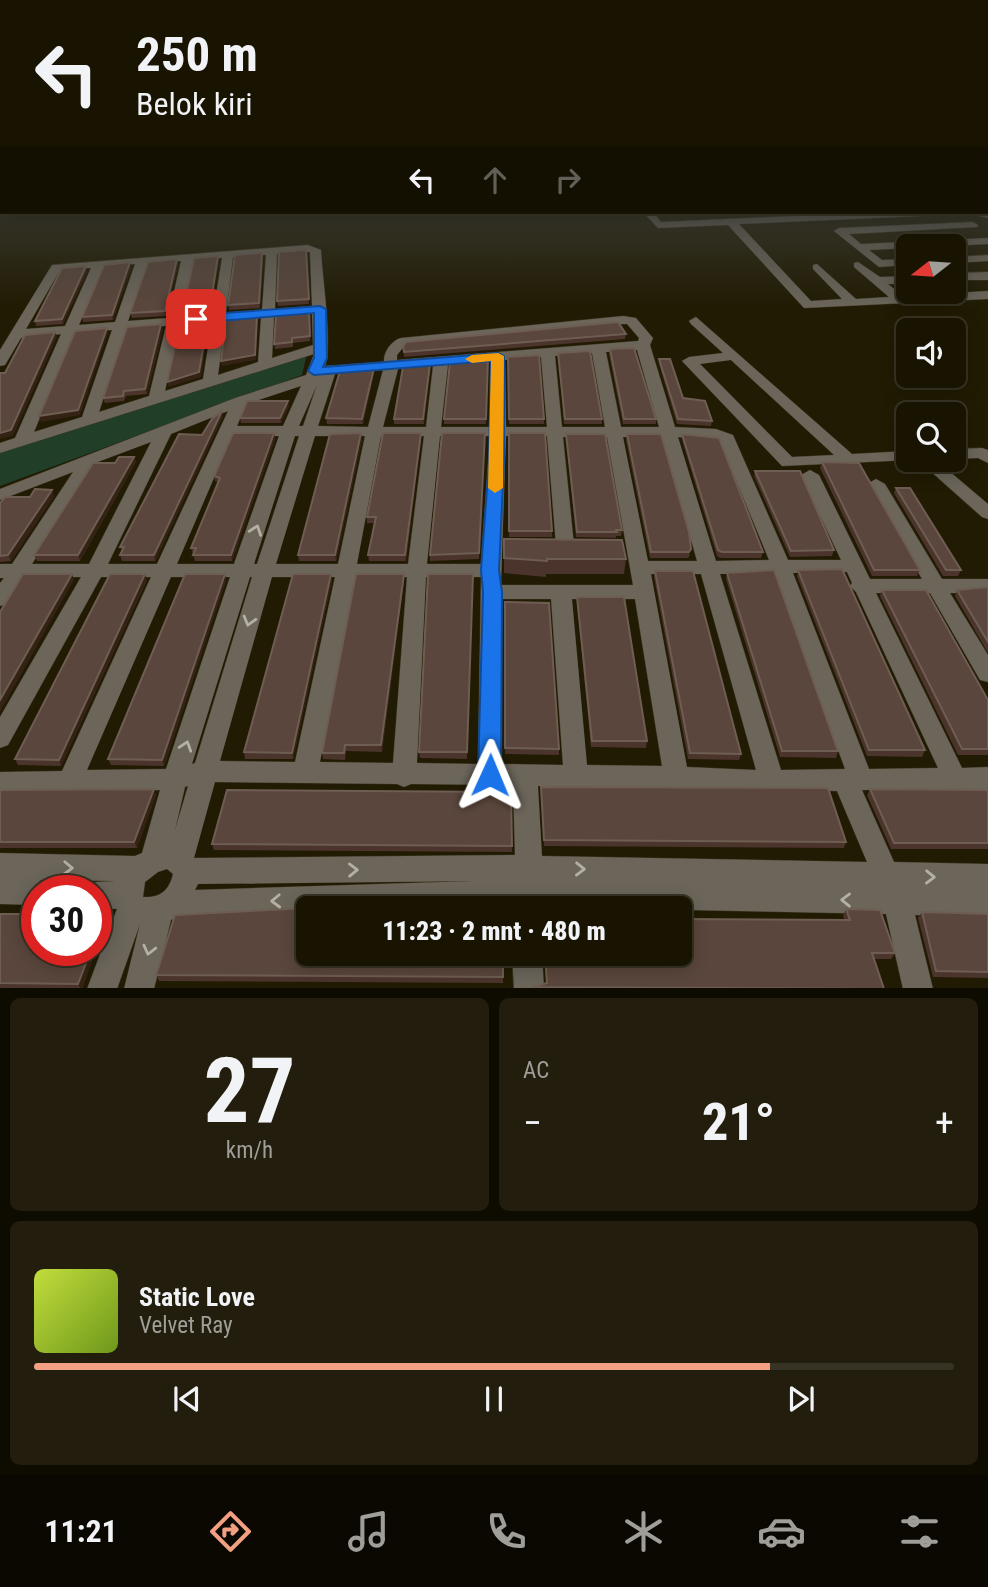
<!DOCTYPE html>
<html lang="id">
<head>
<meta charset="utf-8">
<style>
  :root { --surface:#191402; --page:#221d0c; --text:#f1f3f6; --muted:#9f9e99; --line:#373324; --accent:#f2a081 }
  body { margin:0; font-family:"Roboto Condensed",sans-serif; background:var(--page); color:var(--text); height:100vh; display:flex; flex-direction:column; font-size:26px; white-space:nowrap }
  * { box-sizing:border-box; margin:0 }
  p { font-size:23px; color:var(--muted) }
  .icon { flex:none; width:38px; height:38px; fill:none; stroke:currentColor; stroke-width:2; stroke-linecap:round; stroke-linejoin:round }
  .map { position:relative; height:988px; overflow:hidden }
  .side { display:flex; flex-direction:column; gap:10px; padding:10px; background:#0e0b01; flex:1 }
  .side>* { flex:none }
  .banner { position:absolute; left:0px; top:0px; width:989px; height:214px; box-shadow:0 4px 18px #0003,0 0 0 2px var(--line); background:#191402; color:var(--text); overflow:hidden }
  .needle { width:46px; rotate:253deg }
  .controls { position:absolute; left:896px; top:234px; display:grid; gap:14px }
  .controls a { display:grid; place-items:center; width:70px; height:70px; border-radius:10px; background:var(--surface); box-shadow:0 4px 18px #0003,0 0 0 2px var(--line); font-size:35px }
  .speed { position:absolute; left:21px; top:875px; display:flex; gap:14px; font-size:35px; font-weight:700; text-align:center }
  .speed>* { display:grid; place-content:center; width:91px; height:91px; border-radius:50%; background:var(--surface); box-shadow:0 4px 18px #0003,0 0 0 2px var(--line); line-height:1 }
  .speed .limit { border:10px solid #d22; background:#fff; color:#111 }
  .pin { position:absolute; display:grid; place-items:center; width:60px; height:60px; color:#fff; margin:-30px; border-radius:14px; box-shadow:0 4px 10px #0006 }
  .me { position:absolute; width:77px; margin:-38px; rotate:1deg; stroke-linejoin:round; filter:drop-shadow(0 0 5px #0008) }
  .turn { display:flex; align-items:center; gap:24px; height:147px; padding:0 21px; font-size:32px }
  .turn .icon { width:91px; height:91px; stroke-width:2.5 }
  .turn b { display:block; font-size:49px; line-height:60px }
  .lanes { display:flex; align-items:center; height:66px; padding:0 21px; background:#0003; justify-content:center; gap:35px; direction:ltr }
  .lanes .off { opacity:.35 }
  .big { font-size:52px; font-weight:800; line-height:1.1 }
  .side .tile { flex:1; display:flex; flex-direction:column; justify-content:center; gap:10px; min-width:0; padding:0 24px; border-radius:10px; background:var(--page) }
  .side .dial { align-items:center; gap:0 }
  .dial b { font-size:91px; line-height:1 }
  .song { display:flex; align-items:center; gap:21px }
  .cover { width:84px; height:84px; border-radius:10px; background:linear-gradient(135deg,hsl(70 70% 55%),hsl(80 70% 35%)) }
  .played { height:7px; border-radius:4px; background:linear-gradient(90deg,var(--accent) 80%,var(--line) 80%) }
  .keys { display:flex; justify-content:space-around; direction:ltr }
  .heat { display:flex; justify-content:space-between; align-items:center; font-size:38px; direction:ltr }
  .side .tiles { flex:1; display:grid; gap:10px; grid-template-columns:1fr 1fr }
  .tile:last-child { grid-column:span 2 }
  .trip { position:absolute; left:296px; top:896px; width:396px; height:70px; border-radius:10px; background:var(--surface); box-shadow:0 4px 18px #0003,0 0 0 2px var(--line); font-weight:800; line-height:70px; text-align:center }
  .tabs { display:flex; height:112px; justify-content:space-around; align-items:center; background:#0a0801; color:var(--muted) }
  .tabs .icon { width:49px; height:49px }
  .tabs .on { color:var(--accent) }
  .tabs b { font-size:32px; color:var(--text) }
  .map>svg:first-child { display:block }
</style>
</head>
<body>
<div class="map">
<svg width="988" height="989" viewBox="0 0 988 989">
  <rect width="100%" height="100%" fill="#211b03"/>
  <!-- green -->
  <path fill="#213e28" d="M307 354 302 375 0 486V451Z"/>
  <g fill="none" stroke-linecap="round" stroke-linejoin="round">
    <!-- canal -->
    <path fill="#000527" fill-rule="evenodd" d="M987 170H988V175H987Z"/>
    <defs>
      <path id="minor" d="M643 212H653L661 222 882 212H949L944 215 739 224 811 301 842 299 813 269V265L817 264 856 299 889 297 854 267V263L858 262 880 277 908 276V284H888L903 296 988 291V299L804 308 728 225 658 228Z
        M970 212H988V218L971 214Z
        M973 222 978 225 977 227 849 234 861 244 988 238V244L869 250 882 260 908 259V265L879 267 834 231 839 228Z
        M308 245 321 250C322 276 333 346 325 366L384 362C383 352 392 340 401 338L623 316 636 318 653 338 650 345 675 427 716 429 733 435 788 560H841L801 475 810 470 819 475 870 579H922L867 484 876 479 885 484 942 579H988V593H950L988 655V682L980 680 930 593H876L962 768 988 767V789L862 790 894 862 988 864V917L915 915 933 989H903L886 914 539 907 308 908V913L175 918 171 920 154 989H124L140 924 117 989H87L117 909 96 908V891H84L86 886 96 882 116 881 39 880 47 883 50 891H37V905L0 904V853L135 856 142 853 160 790 0 794V772L62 771 151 577H101L8 745 0 748V717L81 577H24L7 604 0 606V583L4 578H0V564H12L73 472 0 500V489L235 398 306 375 314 354 0 453V443L15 438 61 334 21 338 5 365 0 366V350L52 265ZM310 252 312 306 275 309 277 254ZM266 255 262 310 226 313 233 257ZM222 258 213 314 181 317 193 260ZM181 261 168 318 128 321 147 264ZM135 264 115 322 79 325 103 267ZM91 268 65 326 26 329 60 270ZM312 313 313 345 272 358 274 317ZM261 318 258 362 218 375 225 321ZM212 322 203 379 165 391 179 325ZM623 324H627L639 338 638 341 397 360V355L405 345ZM166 326 149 396 99 412 126 329ZM112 330 82 417 34 432 75 333ZM637 350 659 427H621L606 352ZM592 353 605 427H562L555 356ZM541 357 547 427H506L505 360ZM491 361 490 427H441L448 365ZM433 366 426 427H383L398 369ZM383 370 368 427 318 426 335 374ZM317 385 303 426H299ZM301 386 283 426H237L246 404ZM228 411 157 564H108L171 434ZM232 436H279L234 564H177ZM295 436H299L257 564H254ZM315 436H365L338 564H276ZM381 436H424L408 564H357ZM440 436H490L481 564H427ZM506 436H547L556 545 565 551 574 545 563 437H607L633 585H501ZM623 437H662L697 561H648ZM678 437 720 441 769 560 716 561ZM151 442 89 564H32L95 463ZM847 572 852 583 850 586 856 592 938 768 869 769 793 573ZM774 573 845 769 781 770 720 574ZM651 574H701L756 770 687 767ZM171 577H230L166 769 87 770ZM250 577H252L195 763 192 764ZM272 577H335L295 762 220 761ZM355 577H407L393 763 320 762ZM426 577H481L478 764 417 763ZM502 599H551L563 765 502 764ZM572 599H635L662 766 587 765ZM215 782 397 784 404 787 411 784 513 785 515 855 194 858ZM188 786 175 830 185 787ZM538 786 837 791 867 862 542 856ZM167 869 173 874C169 891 160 898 143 897L145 882 158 872ZM473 881 195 890 198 884Z
        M988 255V261L954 263V257Z
        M988 272V280H954V273Z
        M696 317 852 454 908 451V460H911L782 466 682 361 689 357 723 353 691 324 689 321ZM731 360 834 455 792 457 700 364Z
        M982 448 988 450V463L978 458 954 459V449Z
        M918 460H936L988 504V519L982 517Z
        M512 954H542L544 989H514Z"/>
    </defs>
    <!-- minor casing -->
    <use href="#minor" stroke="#3b351f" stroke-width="1"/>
    <!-- minor -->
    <use href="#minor" fill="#6b655a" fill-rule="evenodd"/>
  </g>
  <!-- wall -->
  <path fill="#4b342b" d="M306 250 309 304 278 306 277 301Z
    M263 258 260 308 229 310 228 305Z
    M177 259 178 264 166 316 132 318 130 313Z
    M131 267 113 320 83 322 82 317Z
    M87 271 63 324 36 326 35 321Z
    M309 311 310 341 293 343V347L275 349 274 344Z
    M163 329 147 394 126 396 124 401 105 403 103 398Z
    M626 334 625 339 404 357 403 346Z
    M610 349 656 419V424H623L609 354Z
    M558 353 602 419V424H564Z
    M508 357 544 419V424H509Z
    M488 359 486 424H444V419Z
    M659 359 683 398 712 421 711 426 677 424 659 364Z
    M430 364 424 424H394V419Z
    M374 368V373L363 424H327L326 418Z
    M289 406 281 423H241L240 418Z
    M223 416 155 561H122L120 555 122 551 120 547 202 435Z
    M274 433 275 439 232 561H195L193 555 194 554H193L191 548 218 482 215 481 214 476Z
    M485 433 479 559 430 561V555Z
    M509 433 552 531V537H509Z
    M566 434 622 530 621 536H616V538L576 537Z
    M627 434 690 555 688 558H650L626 440Z
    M682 434 763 552 761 558H720L717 556 682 440Z
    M362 439 336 561H299L298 555Z
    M421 439 406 561H369L368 555 374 523H367V517Z
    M134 457 136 462 80 561H37L34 555 115 463Z
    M822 462 920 570 917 576H872L820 468Z
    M755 471 834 550 832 556 790 557 754 476Z
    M896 488 961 570 958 576H943L894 493Z
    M54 496 11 561 0 562V503L30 497Z
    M504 539 626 559 624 574H546V577L504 573Z
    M798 570 925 750 922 757 867 756 797 576Z
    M655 571 741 754 739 760 688 759 654 577Z
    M727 573 838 751 836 758 780 757 726 579Z
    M331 574 332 580 293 759H245L244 752Z
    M473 574 467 759 420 758 419 752Z
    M147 580 61 766 18 765 15 759Z
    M226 580 164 766 111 765 108 759Z
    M404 580 382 752 346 751 345 760 323 759 322 753Z
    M988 587V653L955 596 957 590Z
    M882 590 988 700V755H958L880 596Z
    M577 597 647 741 646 748 591 747 577 603Z
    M505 602 559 749V755L505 754Z
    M541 787 846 842 844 848 544 846Z
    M154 789 156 795 137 848H0V790Z
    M870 789 988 790V849H891L867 795Z
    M511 792 512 852 214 850 212 844Z
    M846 909 895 953 891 959H874L884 989H533V987L546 983 544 954H679L845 920 843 916Z
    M922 912 988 914V978L933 977 918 918Z
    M0 914 96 950 82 989H0Z
    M503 954V983L159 981 156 975Z"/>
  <!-- shaded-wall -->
  <path fill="#342314" d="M262 253 263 258 260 308 259 303Z
    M218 256 219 261 211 312 184 314 183 309Z
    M177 259 178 264 166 316 165 311Z
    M130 262 131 267 113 320 112 315Z
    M86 266 87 271 63 324 62 319Z
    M257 316 258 321 256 360 222 366 221 361Z
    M208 320 209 325 201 377 169 387 167 382Z
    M161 324 163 329 147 394 145 389Z
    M107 328 108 333 80 415 41 422 39 416Z
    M55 332 57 337 13 436 0 439V433Z
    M430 364V369L424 424 423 419Z
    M374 368V373L363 424 362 419Z
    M288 401 289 406 281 423 280 418Z
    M222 411 223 416 155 561 154 555Z
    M274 433 275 439 232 561 231 555Z
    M361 433 362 439 336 561 335 555Z
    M421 433V439L406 561 405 555Z
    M134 457 136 462 80 561 78 555Z
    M52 490 54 496 11 561 8 555Z
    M72 574 74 580 0 712V700Z
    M145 574 147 580 61 766 59 760Z
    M225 574 226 580 164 766 162 760Z
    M331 574 332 580 293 759 292 753Z
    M404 574V580L382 752 381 745Z
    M154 789 156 795 137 848 134 842Z
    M104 915 107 921 96 950V935Z
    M91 950H96L82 989H81L78 984Z"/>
  <!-- building -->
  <path fill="#5a463c" stroke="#6e5d52" stroke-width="2" d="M306 250 309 299 277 301 279 252Z
    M262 253 259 303 228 305 235 255Z
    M218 256 210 307 183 309 194 258Z
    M177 259 165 311 130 313 148 262Z
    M130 262 112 315 82 317 104 265Z
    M86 266 62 319 35 321 62 268Z
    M309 311 310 336 292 338V342L274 344 276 315Z
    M257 316 255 355 221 361 226 319Z
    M208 320 199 372 167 382 180 323Z
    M618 322 626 334 404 352 403 346 406 342Z
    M161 324 145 389 124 391 123 396 103 398 127 327Z
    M107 328 78 410 39 416 75 331Z
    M55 332 11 430 0 433V373H5L25 335Z
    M634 348 656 419H624L610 349Z
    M590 351 602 419H565L558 353Z
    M539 355 544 419H509L508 357Z
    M488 359 486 419H444L450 362Z
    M659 359H670L683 398 705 401 712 421 678 419Z
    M430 364 423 419H394L403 367Z
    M374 368 362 419 326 418 340 371Z
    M247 401H288L280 418H240Z
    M222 411 154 555H120L124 547H120L179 434 202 435 212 419Z
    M233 433H274L231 555H193L196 548H191L220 478 214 476Z
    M361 433 335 555H298L330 434Z
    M383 433H421L405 555H368L376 517H367Z
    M442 433H485L479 553 430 555Z
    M509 433H545L552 531H509Z
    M566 434H605L622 530H616L617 532H577Z
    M627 434H661L689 532 691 549 689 552H651Z
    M682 434 719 438 763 552H722L718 550Z
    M119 457H134L78 555H34L93 463H115Z
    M822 462 859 463 920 570H874Z
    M755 471H800L834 550 791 551Z
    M896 488H910L961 570H946Z
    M35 489 52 490 8 555 0 556V503L5 497H30Z
    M504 539 622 540 626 559H547V561L504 558Z
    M842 569 925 750H869L798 570Z
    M774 570 838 751H782L727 573Z
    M655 571H693L741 754 690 753Z
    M23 574H72L0 700V612Z
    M110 574H145L59 760 15 759Z
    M185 574H225L162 760 108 759Z
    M293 574H331L292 753 244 752Z
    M356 574H404L381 745H345L344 753H322Z
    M428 574H473L467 752H419Z
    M988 587V642L957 590Z
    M882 590H926L988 700V749H962Z
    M577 597H624L647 741H592Z
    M505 602 549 603 559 749 505 748Z
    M541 787 828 788 846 842 544 840Z
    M154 789 134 842H0V790Z
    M870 789 988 790V843H894Z
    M227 790 511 792 512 846 212 844Z
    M308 908V954H503V977L156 975 175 915 309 908H337Z
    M846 909 880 910 895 953H872L884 989 533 987 547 983 545 954H679V919L850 920Z
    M922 912 988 914V972L936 971Z
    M0 914H37V950H91L78 984 0 983Z
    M96 915H104L96 935Z"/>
  <!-- one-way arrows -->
  <defs><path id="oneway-chevron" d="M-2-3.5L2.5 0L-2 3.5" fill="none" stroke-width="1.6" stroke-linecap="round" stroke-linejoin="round" transform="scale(1.75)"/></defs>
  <g stroke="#b4b0a2">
    <use href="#oneway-chevron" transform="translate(256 530) rotate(-71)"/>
    <use href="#oneway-chevron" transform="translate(249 621) rotate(106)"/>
    <use href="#oneway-chevron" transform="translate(186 746) rotate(-72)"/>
    <use href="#oneway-chevron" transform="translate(68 868) rotate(2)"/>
    <use href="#oneway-chevron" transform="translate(580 869) rotate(1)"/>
    <use href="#oneway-chevron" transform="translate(353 870) rotate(-1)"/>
    <use href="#oneway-chevron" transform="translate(930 877) rotate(1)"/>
    <use href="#oneway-chevron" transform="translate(846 900) rotate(-179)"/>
    <use href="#oneway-chevron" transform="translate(276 901) rotate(178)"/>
    <use href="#oneway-chevron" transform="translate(149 950) rotate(104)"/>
  </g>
  <!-- sky -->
  <linearGradient id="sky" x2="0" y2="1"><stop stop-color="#120f02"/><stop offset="0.55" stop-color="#3d3f39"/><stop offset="1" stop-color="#3d3f39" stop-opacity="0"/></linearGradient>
  <rect width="988" height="308" fill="url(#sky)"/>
  <!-- route -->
  <path fill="#1a73e8" stroke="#114b97" stroke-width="2" d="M320 306 326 309 327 358 323 367 498 353 504 356V462L499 570 502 592 501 775 498 782 490 785 482 782 478 775 483 592 481 570 489 462 491 361 314 375 308 371 314 358V313L196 323 190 319 196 315Z"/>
  <!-- slow -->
  <path fill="#f59e0b" d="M498 353 504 356 503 488 495 493 488 488 491 361 472 363 465 359 472 355Z"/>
</svg>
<div class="controls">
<a><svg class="needle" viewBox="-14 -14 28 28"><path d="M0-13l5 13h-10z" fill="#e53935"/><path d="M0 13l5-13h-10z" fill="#9f9e99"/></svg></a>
<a><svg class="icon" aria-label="sound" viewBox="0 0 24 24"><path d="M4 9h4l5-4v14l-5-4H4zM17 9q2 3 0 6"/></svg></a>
<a><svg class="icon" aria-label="search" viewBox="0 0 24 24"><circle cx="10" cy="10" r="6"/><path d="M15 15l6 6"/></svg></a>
</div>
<div class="speed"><div class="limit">30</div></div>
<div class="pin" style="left:196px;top:319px;background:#d93025"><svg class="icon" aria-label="arrive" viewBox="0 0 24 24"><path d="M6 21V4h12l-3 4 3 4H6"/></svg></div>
<svg class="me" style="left:490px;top:775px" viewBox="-20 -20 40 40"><path d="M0-17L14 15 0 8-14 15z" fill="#1a73e8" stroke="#fff" stroke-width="4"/></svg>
<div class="trip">11:23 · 2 mnt · 480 m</div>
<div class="banner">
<div class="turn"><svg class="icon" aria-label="left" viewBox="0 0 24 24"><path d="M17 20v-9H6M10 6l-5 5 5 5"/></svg><div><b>250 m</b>Belok kiri</div></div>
<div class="lanes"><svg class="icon" aria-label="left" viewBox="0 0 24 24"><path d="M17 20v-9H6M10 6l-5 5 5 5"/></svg><svg class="icon off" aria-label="ahead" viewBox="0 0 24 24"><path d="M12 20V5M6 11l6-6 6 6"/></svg><svg class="icon off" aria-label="right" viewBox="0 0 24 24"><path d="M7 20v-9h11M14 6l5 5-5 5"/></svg></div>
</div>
</div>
<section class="side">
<div class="tiles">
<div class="tile dial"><b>27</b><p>km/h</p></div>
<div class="tile"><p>AC</p>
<div class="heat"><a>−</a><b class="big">21°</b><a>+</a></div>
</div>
<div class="tile">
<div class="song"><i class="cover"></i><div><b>Static Love</b><p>Velvet Ray</p></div></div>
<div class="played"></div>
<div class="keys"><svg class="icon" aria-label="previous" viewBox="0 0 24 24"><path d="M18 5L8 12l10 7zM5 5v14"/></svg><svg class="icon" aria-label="pause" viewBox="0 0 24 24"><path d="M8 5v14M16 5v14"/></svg><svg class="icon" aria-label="next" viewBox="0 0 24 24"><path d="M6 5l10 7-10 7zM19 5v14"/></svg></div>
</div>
</div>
</section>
<nav class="tabs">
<b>11:21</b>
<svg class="icon on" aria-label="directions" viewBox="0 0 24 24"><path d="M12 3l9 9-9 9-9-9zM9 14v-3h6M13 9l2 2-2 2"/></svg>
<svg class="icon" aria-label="music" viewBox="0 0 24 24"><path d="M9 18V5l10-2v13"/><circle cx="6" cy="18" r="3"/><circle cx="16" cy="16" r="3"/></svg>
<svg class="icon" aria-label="phone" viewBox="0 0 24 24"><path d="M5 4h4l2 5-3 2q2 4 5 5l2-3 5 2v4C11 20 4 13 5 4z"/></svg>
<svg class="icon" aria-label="climate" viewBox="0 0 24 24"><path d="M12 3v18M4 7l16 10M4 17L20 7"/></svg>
<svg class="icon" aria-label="car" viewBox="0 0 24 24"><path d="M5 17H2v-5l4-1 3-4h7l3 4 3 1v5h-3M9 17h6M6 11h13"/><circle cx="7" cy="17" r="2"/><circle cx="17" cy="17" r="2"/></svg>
<svg class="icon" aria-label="filters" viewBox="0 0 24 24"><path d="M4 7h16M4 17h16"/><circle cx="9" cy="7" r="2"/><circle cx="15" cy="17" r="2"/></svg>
</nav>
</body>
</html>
